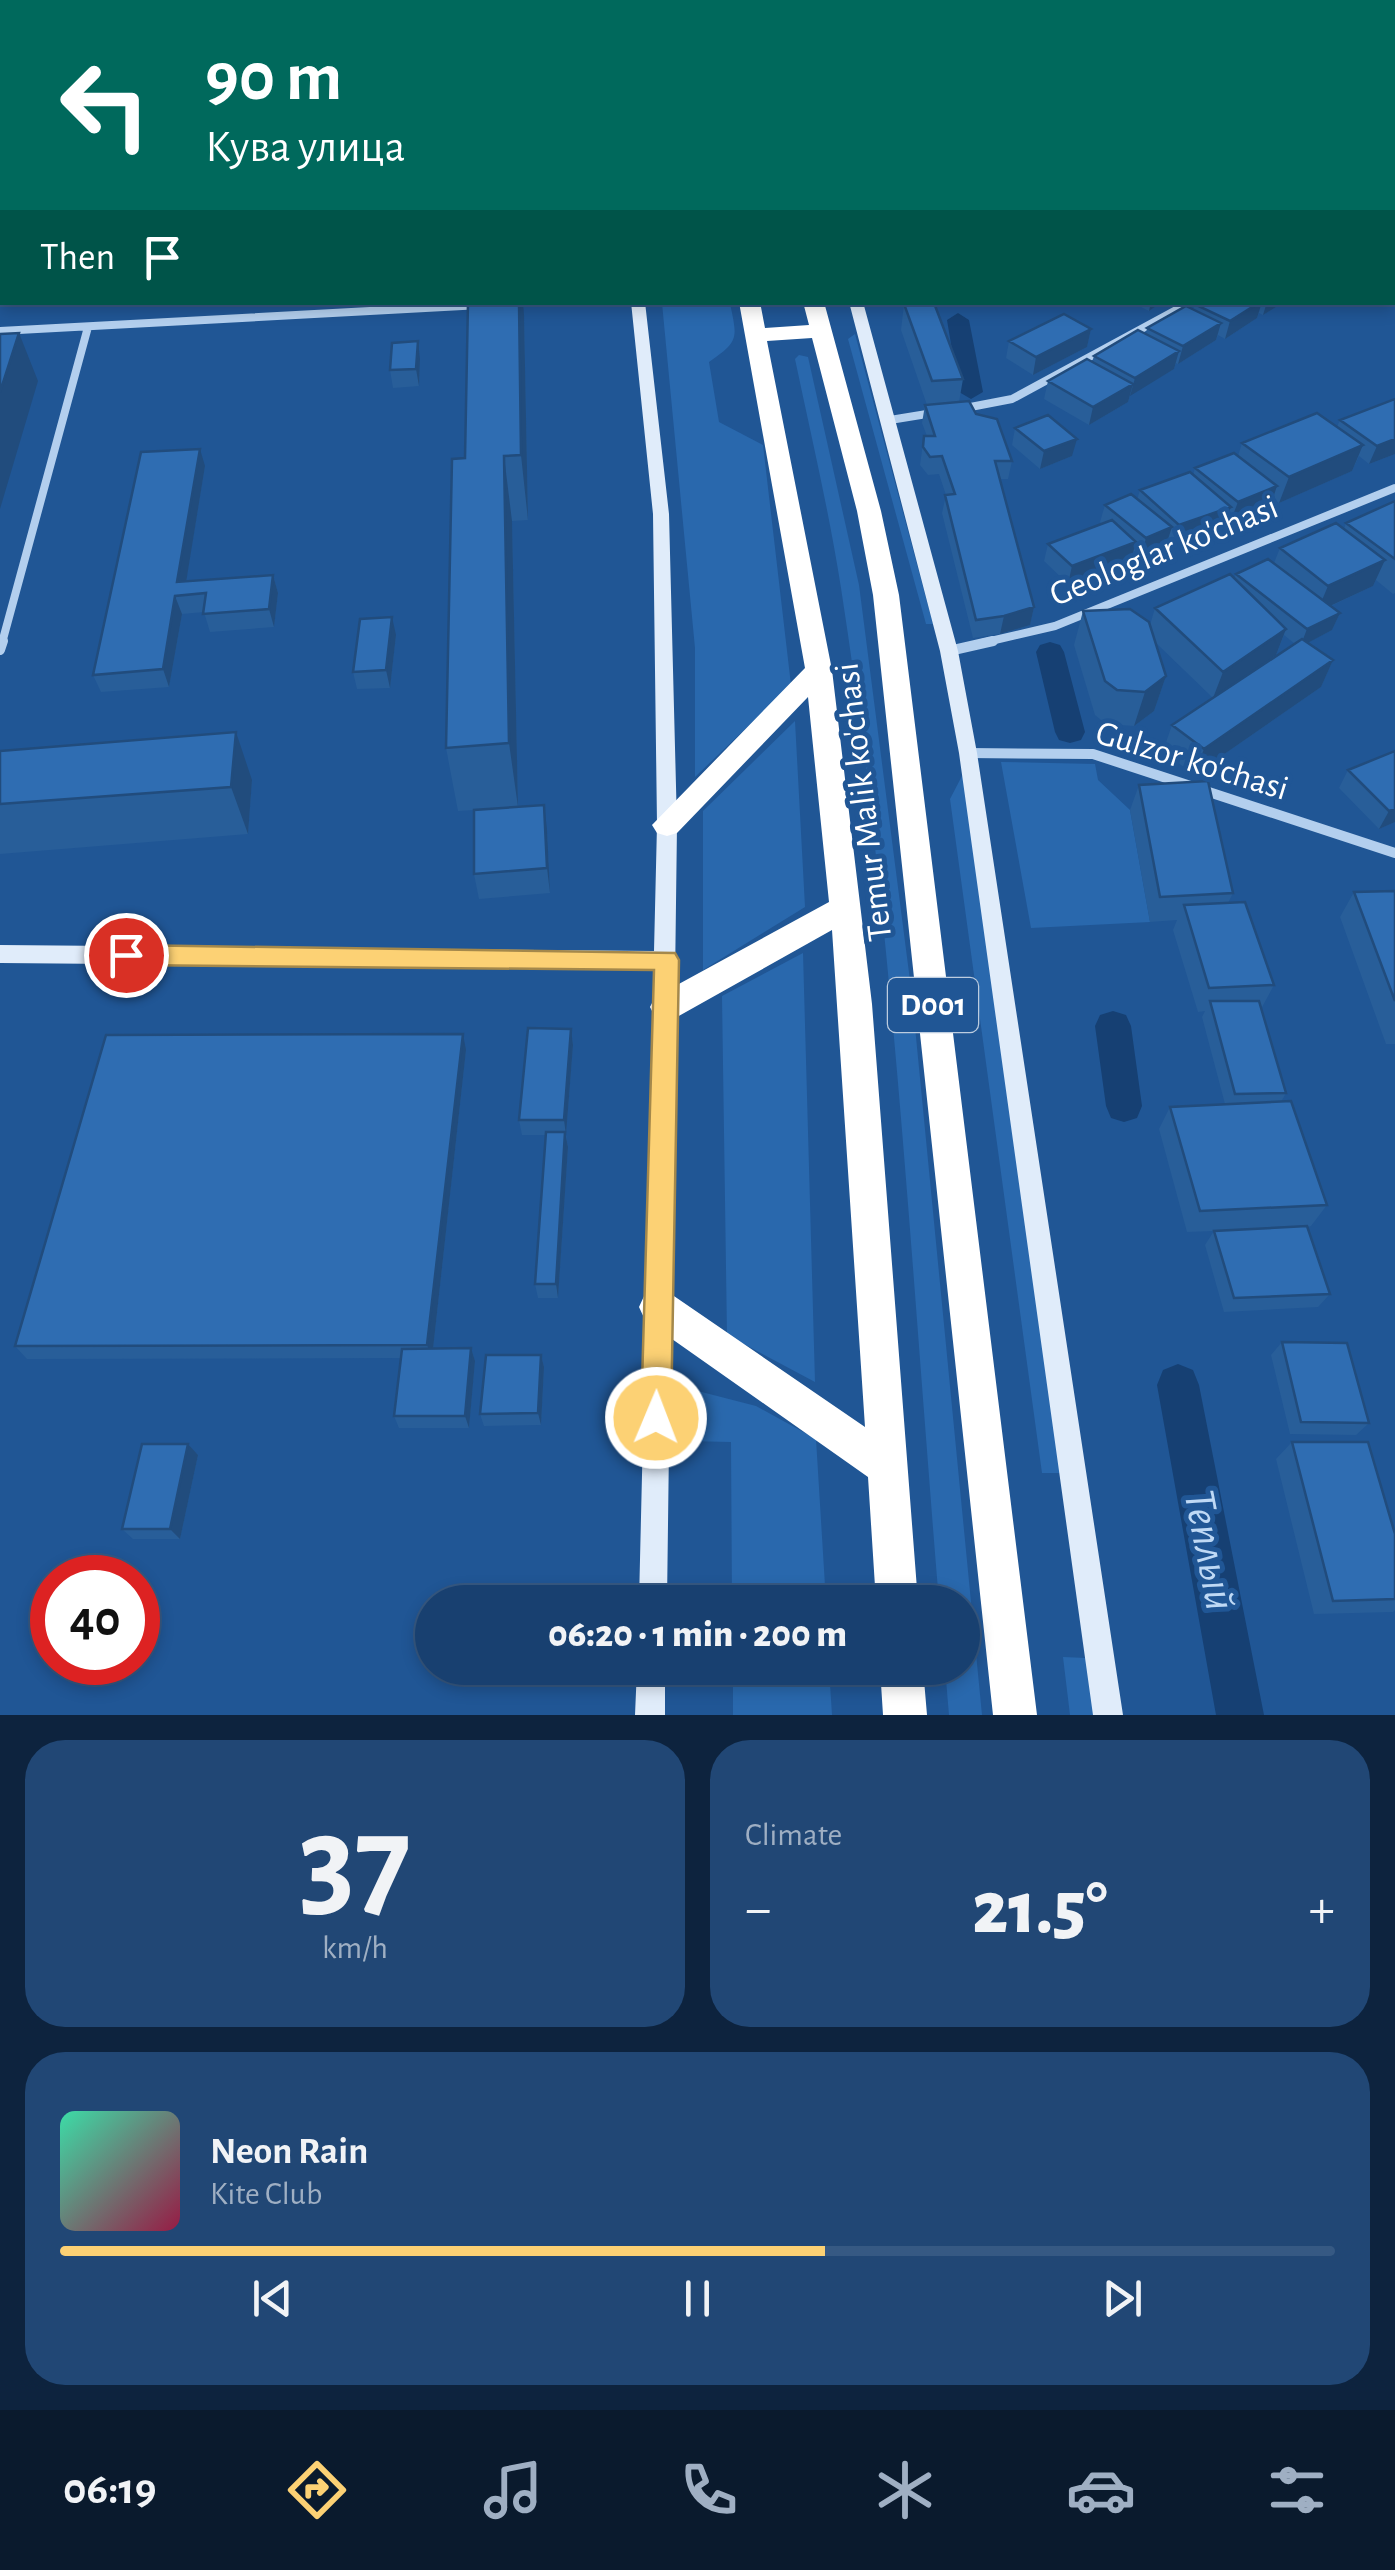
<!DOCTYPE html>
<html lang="en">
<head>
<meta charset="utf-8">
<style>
  :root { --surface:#184070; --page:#214775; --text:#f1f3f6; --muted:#9fafc3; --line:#365983; --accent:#fcd174 }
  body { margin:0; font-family:"Alegreya Sans",sans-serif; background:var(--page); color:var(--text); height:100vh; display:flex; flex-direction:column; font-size:38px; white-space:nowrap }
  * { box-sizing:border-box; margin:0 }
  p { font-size:32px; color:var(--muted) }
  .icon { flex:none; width:55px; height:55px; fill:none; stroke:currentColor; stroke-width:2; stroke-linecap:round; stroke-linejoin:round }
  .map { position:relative; height:1715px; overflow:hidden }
  .side { display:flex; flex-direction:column; gap:25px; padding:25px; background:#0d233e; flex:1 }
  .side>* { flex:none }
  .banner { position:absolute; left:0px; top:0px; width:1395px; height:305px; box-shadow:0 5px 15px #0003,0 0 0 2px var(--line); background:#00695c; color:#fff; overflow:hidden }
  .speed { position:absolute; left:30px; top:1555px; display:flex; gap:20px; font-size:50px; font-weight:700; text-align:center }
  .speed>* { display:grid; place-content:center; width:130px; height:130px; border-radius:50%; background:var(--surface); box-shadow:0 5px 15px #0003,0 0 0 2px var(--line); line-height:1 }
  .speed .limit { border:15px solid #d22; background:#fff; color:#111 }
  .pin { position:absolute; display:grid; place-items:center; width:85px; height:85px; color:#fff; margin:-42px; border:5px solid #fff; border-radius:50%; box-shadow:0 2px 10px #0007 }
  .me { position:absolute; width:110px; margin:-55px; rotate:1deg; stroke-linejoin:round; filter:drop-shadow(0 0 8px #0008) }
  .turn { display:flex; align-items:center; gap:35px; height:210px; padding:0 40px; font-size:45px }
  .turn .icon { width:130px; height:130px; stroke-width:2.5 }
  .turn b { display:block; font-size:70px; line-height:85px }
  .then { display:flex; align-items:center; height:95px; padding:0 40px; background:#0003; gap:20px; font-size:38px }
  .big { font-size:75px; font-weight:800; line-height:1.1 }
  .side .card { flex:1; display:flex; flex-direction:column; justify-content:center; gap:15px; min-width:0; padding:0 35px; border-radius:40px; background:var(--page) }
  .side .dial { align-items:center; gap:0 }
  .dial b { font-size:130px; line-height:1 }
  .song { display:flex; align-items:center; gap:30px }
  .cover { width:120px; height:120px; border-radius:15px; background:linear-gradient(135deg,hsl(160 70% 55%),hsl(340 70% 35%)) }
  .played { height:10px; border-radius:5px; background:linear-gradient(90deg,var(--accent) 60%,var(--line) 60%) }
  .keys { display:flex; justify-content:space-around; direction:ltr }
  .heat { display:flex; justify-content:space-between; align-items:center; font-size:55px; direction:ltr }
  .side .tiles { flex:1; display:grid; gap:25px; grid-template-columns:1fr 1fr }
  .card:last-child { grid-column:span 2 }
  .trip { position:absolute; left:415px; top:1585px; width:565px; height:100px; border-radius:50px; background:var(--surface); box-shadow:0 5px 15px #0003,0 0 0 2px var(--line); font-weight:800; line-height:100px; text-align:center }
  .tabs { display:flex; height:160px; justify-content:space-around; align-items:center; background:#0a1a2d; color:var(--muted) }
  .tabs .icon { width:70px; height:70px }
  .tabs .active { color:var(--accent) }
  .tabs b { font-size:45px; color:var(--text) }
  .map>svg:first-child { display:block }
</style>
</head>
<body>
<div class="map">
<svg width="1395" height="1715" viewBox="0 0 1395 1715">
  <rect width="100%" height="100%" fill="#205695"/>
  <!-- green -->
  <path fill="#2968ad" d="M662 303H730C737 338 740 341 709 362L719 422 763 445 791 685 695 777V648Z
    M855 334 933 624H926L848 339Z
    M799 355 808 357 859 585 912 996 982 1715H949L945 1668H962V1602H939C911 1265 893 923 841 588 829 511 811 435 795 359Z
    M795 721 805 907 703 970V811Z
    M1001 762 1095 764 1098 780 1130 810 1150 922 1031 928Z
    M963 774 1064 1473H1042L950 799Z
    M803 953 815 1382 727 1335 722 996Z
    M690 1389 756 1406 816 1439 826 1602H732L731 1442 687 1441Z
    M1063 1657 1086 1658 1094 1715H1070Z
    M733 1668H829L832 1715H733Z"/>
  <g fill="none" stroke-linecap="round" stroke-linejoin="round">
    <!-- canal -->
    <path fill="#164073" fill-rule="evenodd" d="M1289 0H1308L1310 2H1291Z
      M958 313 969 320 983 392 971 399 959 392 947 320Z
      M1050 642 1060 645 1064 652 1085 732 1081 740 1070 743 1059 740 1055 732 1036 652 1040 645Z
      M1113 1011 1126 1015 1131 1026 1142 1106 1137 1118 1124 1122 1111 1118 1106 1106 1095 1026 1100 1015Z
      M1178 1364 1193 1370 1199 1385 1264 1715H1216L1157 1385 1163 1370Z"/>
    <!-- street-far1 -->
    <path stroke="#b3cfee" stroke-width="8" d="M0 331 481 305
      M960 409 1012 399 1191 302
      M890 420 933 413
      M2 643 88 327
      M982 643 1055 626 1395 488"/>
    <!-- street -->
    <path stroke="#b3cfee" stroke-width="10" d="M0 650 3 641
      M949 651 993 641
      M968 753 1093 754 1395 853"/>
    <!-- secondary -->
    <path fill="#e0ecfa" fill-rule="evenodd" d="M599 0H609V2H599Z
      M753 0H763V2H753Z
      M631 302H645L669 514 677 825 667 1602H639L654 969 0 963V945L654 951 657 825 653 514Z
      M849 302H863L958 651 977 753 1123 1715H1093L959 753 940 651Z
      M637 1668H665V1715H635Z"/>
    <!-- highway -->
    <path fill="#fff" fill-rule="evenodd" d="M637 0H657L658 2H639Z
      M671 0H687L688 2H672Z
      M716 0H732V2H716Z
      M739 302H760L765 328 809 325 803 302H824L881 511 899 595 1037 1715H993L873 595 857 511 812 338 767 341 832 670 872 1004 918 1602H876L868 1477 645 1320 639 1307 645 1294 658 1289 671 1294 865 1427 832 930 677 1017 666 1021 655 1017 650 1007 655 997 829 902 808 697 677 833 667 836 657 833 652 825 805 668Z
      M880 1668H923L927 1715H883Z"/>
  </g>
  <!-- wall -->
  <path fill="#285e99" d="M0 0H39L38 2H2V33H0Z
    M91 0H148L147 2H92Z
    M238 0H328L327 2H237Z
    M974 0H1110L1111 2H1237H975Z
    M1320 0H1359L1330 2H1322Z
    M1362 0H1395V25H1392V2H1361Z
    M1131 302H1162L1149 311Z
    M1196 302H1284L1263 315 1259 313 1257 318 1225 339 1218 335 1216 340 1178 364 1176 363 1174 369 1130 395 1128 402 1089 425 1044 399 1048 381 1092 362 1094 356 1146 334 1147 328 1193 309Z
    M904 304 963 379 959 402 976 414 1012 461 1008 479H1000L1034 607 1030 625 1000 634 973 638 942 513 946 495 939 474 928 475 920 465 924 436H927L922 423 925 405H927L901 330Z
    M524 315 528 520 512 521 518 807 547 830 550 893 479 899 474 874V810L458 811 446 748 465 458Z
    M1091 329 1087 347 1033 375 1006 358 1009 341Z
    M420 359 419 386 393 388 390 370Z
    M1395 399V454L1369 464 1359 456 1352 471 1279 503 1273 498 1271 504 1231 520 1227 517 1224 525 1174 543 1168 538 1166 545 1141 556 1134 551 1131 560 1068 584 1044 561 1048 544 1102 524 1100 522 1105 505 1137 500 1140 490 1193 475 1195 468 1238 456 1242 443 1337 427 1340 420Z
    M1015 428 1072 456 1040 469 1012 445Z
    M205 466 186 581 273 575 278 593 274 627 210 632 204 612 182 614 169 687 101 692 93 675Z
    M1395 501V593L1393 594 1376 580 1373 586 1331 606 1340 613 1332 630 1307 643 1333 660 1321 687 1194 775 1163 751 1172 725 1295 644 1284 635 1276 655 1213 698 1155 642 1166 676 1154 711 1134 726 1106 724 1095 715 1074 645 1083 611 1150 625 1155 608 1234 579 1236 574 1274 563 1280 548 1344 529 1346 523Z
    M396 635 390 688 357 689 353 672Z
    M0 751 252 780 248 834 0 854Z
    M1395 751V822L1379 829 1339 788 1348 770Z
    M1139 785 1233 893 1228 903 1274 985 1261 1009 1286 1093 1281 1102 1327 1205 1311 1226 1307 1227 1330 1294 1318 1307 1224 1312 1205 1245 1214 1231 1187 1232 1159 1129 1170 1107 1225 1104 1202 1017 1205 1011 1198 1012 1173 930 1177 920 1150 922 1130 810Z
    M1395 891V1044H1386L1340 917 1354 892Z
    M571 1029 573 1045 566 1135 568 1147 558 1298H538L535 1284 545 1135H522L519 1120Z
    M466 1050 433 1349 471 1348 475 1361 469 1428H399L394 1416 401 1358 27 1359 15 1346Z
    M1282 1342 1369 1423 1356 1435 1290 1434 1271 1355Z
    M541 1355 544 1367 541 1425 484 1426 480 1414Z
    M1292 1442 1395 1534V1610L1393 1612 1314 1614 1276 1459Z
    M188 1444 198 1455 180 1539H133L122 1529Z"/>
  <!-- shaded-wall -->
  <path fill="#214c7d" d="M16 0H39L38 2H17Z
    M133 0H148L147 2H134Z
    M1394 10H1395V25H1392Z
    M519 302H523L524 315 528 520 521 455Z
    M1151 302H1162L1149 311Z
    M1260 302H1262L1257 318 1225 339 1230 321Z
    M1267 302H1284L1263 315Z
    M1221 323 1216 340 1178 364 1183 346Z
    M1091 329 1087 347 1033 375 1036 357Z
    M19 333 38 381 0 509V392Z
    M418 341 420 359 419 386 416 369Z
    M1179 351 1174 369 1130 396 1135 378Z
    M1133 384 1128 402 1089 425 1093 407Z
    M1077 439 1072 456 1040 469 1044 451Z
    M1395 439V454L1369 464 1377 446Z
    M1363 445 1352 471 1279 503 1289 477Z
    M200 449 205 466 184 595 177 582Z
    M504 456 512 521 518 807 509 743Z
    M1277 486 1271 504 1231 520 1238 502Z
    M1231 507 1224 525 1174 543 1179 525Z
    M1172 527 1166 545 1141 556 1146 538Z
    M1136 542 1131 560 1068 584 1072 566Z
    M1385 560 1373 586 1317 612 1328 586Z
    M273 575 278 593 274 627 269 609Z
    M175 596 182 614 169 687 163 669Z
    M1034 607 1030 625 1000 634 1004 616Z
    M1340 613 1332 630 1300 647 1307 629Z
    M392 617 396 635 390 688 386 670Z
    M1286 629 1276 655 1213 698 1223 672Z
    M1333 660 1321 687 1194 775 1204 749Z
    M1166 676 1154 711 1134 726 1145 692Z
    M236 732 252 780 248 834 231 787Z
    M544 805 547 830 550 893 547 868Z
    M1395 809V822L1379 829 1389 811Z
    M571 1029 573 1045 566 1135 564 1120Z
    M463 1034 466 1050 432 1358 427 1345Z
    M565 1132 568 1147 558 1298 556 1284Z
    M471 1348 475 1361 469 1428 465 1416Z
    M541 1355 544 1367 541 1425 538 1413Z
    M188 1444 198 1455 180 1539 170 1529Z"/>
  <!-- building -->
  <path fill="#2f6db2" stroke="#214c7d" stroke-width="2.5" d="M193 0H229V2H193Z
    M238 0H307L237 2Z
    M466 0H508V2H466Z
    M832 0H860L859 2H832Z
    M990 0H1110L1111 2 1156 0H1235L1237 2H991Z
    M1380 0H1395V10H1392V2H1383Z
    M1392 203 1395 204V227L1392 229Z
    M468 302H519L521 455 504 456 509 743 446 748 452 459 465 458Z
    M1196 302H1260L1230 321 1194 304Z
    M934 303 963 379 932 381 904 304Z
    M1186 306 1221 323 1183 346 1147 328Z
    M1064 314 1091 329 1036 357 1009 341Z
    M1138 330 1179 351 1135 378 1094 356Z
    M19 333 0 392V334Z
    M418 341 416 369 390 370 392 343Z
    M1087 359 1133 384 1093 407 1048 381Z
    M1395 399V439L1377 446 1340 420Z
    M969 401 976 414 997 419 1012 461H995L1034 607 1004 616 976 620 945 495 955 494 942 456 930 457 923 447 924 436H935L925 405Z
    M1317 413 1363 445 1289 477 1242 443Z
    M1048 415 1077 439 1044 451 1015 428Z
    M200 449 177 582 273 575 269 609 203 614 206 593 175 596 163 669 93 675 141 452Z
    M1234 453 1277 486 1238 502 1195 468Z
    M1190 472 1231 507 1179 525 1140 490Z
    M1131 494 1172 527 1146 538 1105 505Z
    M1395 501V559L1346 523Z
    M1112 520 1136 542 1072 566 1048 544Z
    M1336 523 1385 560 1328 586 1280 548Z
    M1268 559 1340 613 1307 629 1236 574Z
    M1230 574 1286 629 1223 672 1155 608Z
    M1130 609 1149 622 1166 676 1145 692 1117 690 1105 681 1083 611Z
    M392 617 386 670 353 672 360 619Z
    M1302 639 1333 660 1204 749 1172 725Z
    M236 732 231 787 0 804V751Z
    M1395 751V809L1389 811 1348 770Z
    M1208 781 1233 893 1160 897 1139 785Z
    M544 805 547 868 474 874V810Z
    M1395 891V1001L1354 892Z
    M1245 902 1274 985 1209 988 1184 905Z
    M1210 1001H1259L1286 1093 1235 1094Z
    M528 1028 571 1029 564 1120H519Z
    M463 1034 427 1345 15 1346 106 1035Z
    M1291 1101 1327 1205 1200 1211 1170 1107Z
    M546 1132H565L556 1284H535Z
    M1307 1226 1330 1294 1234 1298 1214 1231Z
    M1282 1342 1347 1343 1369 1423 1301 1422Z
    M471 1348 465 1416H394L402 1349Z
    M486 1355H541L538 1413 480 1414Z
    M1292 1442H1368L1395 1534V1599L1333 1601Z
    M142 1444H188L170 1529H122Z"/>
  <!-- route -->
  <path fill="#fcd174" stroke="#a4884b" stroke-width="2.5" d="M126 945 675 953 679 960 671 1418 667 1428 656 1433 645 1428 641 1418 654 970 126 965 118 962 114 955 118 948Z"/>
  <g text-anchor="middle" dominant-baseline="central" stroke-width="10" stroke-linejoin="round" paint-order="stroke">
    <!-- shield labels -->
    <rect fill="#205695" stroke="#bcccdf" stroke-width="2.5" x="888" y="978" width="90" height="54" rx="8"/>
    <g font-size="32" font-weight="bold" fill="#fff">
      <text x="933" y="1005">D001</text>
    </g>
    <!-- street labels -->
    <g font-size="35" fill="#fff" stroke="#205695">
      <text transform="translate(1164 551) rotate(-22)">Geologlar ko'chasi</text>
      <text transform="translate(1192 761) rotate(17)">Gulzor ko'chasi</text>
      <text transform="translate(864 802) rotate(-97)">Temur Malik ko'chasi</text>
    </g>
    <!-- near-water labels -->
    <g font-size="45" font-style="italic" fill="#bfd9f5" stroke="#205695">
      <text transform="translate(1209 1550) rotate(79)">Теплый</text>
    </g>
  </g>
</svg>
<div class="speed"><div class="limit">40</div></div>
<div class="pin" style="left:126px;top:955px;background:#d93025"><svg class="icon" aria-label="arrive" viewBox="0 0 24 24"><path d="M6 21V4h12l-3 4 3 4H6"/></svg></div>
<svg class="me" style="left:656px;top:1418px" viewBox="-20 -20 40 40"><circle r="17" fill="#fcd174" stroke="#fff" stroke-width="3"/><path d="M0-11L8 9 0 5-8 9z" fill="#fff"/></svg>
<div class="trip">06:20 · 1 min · 200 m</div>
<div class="banner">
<div class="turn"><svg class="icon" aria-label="left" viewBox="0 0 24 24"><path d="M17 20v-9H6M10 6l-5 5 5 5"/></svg><div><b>90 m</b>Кува улица</div></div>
<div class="then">Then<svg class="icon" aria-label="arrive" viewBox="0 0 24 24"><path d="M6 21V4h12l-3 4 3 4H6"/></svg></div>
</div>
</div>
<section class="side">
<div class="tiles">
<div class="card dial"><b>37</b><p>km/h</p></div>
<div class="card"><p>Climate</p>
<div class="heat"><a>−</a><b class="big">21.5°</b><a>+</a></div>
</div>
<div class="card">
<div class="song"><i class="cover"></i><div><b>Neon Rain</b><p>Kite Club</p></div></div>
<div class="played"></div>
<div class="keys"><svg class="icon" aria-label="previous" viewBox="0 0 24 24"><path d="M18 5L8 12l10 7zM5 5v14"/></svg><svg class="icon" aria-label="pause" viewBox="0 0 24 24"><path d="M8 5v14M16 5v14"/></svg><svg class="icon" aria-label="next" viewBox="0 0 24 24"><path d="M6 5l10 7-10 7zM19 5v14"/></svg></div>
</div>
</div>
</section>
<nav class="tabs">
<b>06:19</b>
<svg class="icon active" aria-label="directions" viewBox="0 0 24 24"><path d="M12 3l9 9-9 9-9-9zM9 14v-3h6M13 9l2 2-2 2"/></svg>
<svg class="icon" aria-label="music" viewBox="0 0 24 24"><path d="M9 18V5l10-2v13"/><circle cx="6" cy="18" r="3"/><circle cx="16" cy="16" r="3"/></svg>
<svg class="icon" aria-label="phone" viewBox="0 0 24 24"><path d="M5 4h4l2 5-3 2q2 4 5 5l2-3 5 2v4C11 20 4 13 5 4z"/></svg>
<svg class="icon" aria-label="climate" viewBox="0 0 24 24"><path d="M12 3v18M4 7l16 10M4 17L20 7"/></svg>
<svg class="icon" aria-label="car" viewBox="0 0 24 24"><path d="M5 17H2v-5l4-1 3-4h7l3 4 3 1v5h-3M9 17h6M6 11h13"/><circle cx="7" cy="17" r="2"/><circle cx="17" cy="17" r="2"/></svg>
<svg class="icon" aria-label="filters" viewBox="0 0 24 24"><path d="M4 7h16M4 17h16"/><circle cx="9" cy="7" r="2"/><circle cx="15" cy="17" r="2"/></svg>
</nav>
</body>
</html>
